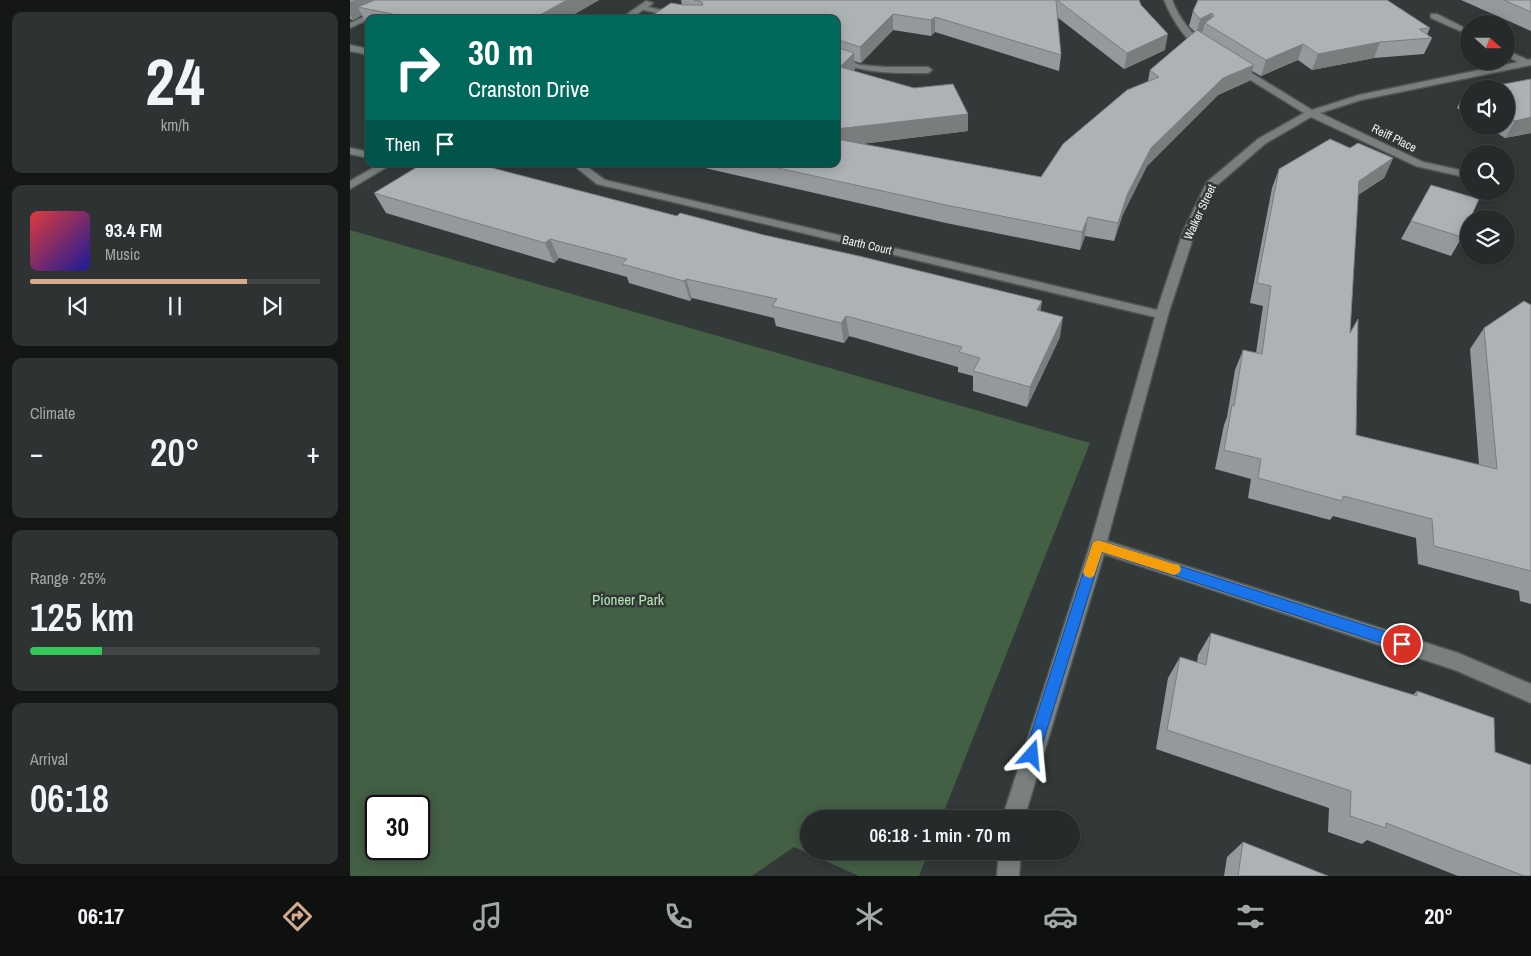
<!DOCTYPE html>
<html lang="en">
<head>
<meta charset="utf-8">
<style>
  :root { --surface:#262a2a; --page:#2e3232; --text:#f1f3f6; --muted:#a4a7a8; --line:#424647; --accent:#d6ab8b }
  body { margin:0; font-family:"Archivo Narrow",sans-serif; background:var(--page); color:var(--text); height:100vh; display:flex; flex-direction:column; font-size:19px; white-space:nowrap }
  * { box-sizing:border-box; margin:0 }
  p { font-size:16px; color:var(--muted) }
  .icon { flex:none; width:28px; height:28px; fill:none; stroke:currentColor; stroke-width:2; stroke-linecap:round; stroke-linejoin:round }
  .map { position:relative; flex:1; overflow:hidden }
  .sheet { display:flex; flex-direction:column; gap:12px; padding:12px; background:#151717; width:350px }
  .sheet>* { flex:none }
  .hud { position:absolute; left:15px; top:15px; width:475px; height:152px; border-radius:10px; box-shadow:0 2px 12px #0003,0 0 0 1px var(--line); background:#00695c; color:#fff; overflow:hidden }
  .needle { width:32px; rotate:111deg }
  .buttons { position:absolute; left:1110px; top:15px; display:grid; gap:10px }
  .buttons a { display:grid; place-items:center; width:55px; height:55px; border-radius:50%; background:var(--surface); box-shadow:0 2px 12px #0003,0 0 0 1px var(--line); font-size:25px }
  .speed { position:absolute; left:15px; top:795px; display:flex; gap:10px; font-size:25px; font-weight:700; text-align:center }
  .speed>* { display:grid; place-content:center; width:65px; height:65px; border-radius:50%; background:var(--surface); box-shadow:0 2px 12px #0003,0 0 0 1px var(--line); line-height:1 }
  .speed .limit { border:2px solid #111; border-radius:8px; background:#fff; color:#111 }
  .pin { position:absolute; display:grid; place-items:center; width:42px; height:42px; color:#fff; margin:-21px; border:2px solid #fff; border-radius:50%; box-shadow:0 1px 5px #0007 }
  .me { position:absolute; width:55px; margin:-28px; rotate:18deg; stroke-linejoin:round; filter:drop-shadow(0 0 4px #0008) }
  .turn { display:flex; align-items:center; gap:18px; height:105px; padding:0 20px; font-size:22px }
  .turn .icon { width:65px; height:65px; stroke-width:2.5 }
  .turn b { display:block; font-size:35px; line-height:42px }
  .then { display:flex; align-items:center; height:48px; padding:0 20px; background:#0003; gap:10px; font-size:19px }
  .big { font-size:38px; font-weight:600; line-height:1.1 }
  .sheet .widget { flex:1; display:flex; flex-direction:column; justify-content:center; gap:8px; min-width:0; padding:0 18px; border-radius:10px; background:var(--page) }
  .sheet .dial { align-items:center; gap:0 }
  .dial b { font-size:65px; line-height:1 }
  .song { display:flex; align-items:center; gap:15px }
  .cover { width:60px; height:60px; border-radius:8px; background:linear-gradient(135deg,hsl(0 70% 55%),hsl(240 70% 35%)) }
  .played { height:5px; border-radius:2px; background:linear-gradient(90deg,var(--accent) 75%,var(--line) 75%) }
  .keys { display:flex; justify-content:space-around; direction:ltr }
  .heat { display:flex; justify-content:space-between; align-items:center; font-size:28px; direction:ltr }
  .charge { height:8px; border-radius:4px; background:linear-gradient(90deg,#34c759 25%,var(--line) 0) }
  .trip { position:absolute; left:450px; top:810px; width:280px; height:50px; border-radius:25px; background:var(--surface); box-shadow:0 2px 12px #0003,0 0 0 1px var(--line); font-weight:600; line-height:50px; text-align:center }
  .tabs { display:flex; height:80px; justify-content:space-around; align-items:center; background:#0f1111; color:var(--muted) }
  .tabs .icon { width:35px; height:35px }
  .tabs .active { color:var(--accent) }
  .tabs b { font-size:22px; color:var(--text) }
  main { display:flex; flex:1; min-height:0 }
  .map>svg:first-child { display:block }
</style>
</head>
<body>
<main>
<section class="sheet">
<div class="widget dial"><b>24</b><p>km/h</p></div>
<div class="widget">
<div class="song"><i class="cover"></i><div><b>93.4 FM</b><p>Music</p></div></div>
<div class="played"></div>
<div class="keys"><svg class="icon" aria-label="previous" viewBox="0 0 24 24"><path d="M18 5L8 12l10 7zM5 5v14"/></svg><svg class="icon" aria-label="pause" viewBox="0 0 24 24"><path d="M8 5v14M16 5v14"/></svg><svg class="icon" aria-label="next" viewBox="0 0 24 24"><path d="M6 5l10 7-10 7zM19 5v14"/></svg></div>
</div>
<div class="widget"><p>Climate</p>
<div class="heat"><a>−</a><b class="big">20°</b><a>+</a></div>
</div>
<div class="widget"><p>Range · 25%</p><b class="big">125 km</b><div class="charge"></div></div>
<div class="widget"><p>Arrival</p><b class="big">06:18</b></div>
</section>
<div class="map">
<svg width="1181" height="876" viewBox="0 0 1181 876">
  <rect width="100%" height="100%" fill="#333838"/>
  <!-- green -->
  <path fill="#435f44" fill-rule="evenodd" d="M0 230 740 443 591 819H459V851H579L569 876H509L444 847 402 876H0ZM26 806H69V849H26Z"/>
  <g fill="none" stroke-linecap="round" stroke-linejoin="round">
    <defs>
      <path id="minor" d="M50 0H60L0 28V23Z
        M814 0H822C830 20 841 34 859 46V50C840 52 820 15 814 0Z
        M296 1 303 3 298 7 355 19H337L293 10 280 19H270Z
        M1081 14H1087L1119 30V35L1081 18Z
        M0 45 19 49V55L0 51Z
        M1156 50 1178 60 1181 59V65L1011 100 970 113 1073 162 1119 172V178L1066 166 961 117 916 143 866 186 845 232 818 315 757 541 1108 653 1181 684V703L1105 670 754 554 674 819H652L740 545 805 317 247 184 222 164H233L255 180 807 310 833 232 857 182 908 139 954 113 881 68V64H887L962 110 1009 95 1168 62 1156 56Z
        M486 55 510 65 535 67H578L582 70 578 73C545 73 517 74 486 61Z
        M0 148 19 152V158L0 154Z
        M30 164H42L0 189V181Z
        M649 851H671L669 876H647Z"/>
    </defs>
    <!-- minor casing -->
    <use href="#minor" stroke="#515656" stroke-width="3"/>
    <!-- minor -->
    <use href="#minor" fill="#7a8080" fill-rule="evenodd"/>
  </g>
  <!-- wall -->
  <path fill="#95999b" d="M0 0H249L216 19H19V23L16 22 12 15 3 20 0 19Z
    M331 0H789L791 5 815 50 774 69 707 17 711 55 709 71 585 32 581 36 543 30 511 63 504 61 505 69 504 71 618 114V131L511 144 691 177 798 81 800 70 845 32 839 26 843 11 1080 28 1077 35 1082 38 1074 54 1024 58 962 70 948 60 911 76 902 71 899 81 868 95 797 166 773 214 764 241 735 236 730 250 596 223 337 164H486V19H297L332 5Z
    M1111 0H1181V31Z
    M1181 79V133L1155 138 1136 126H1156V89Z
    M1119 90V115L1107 108 1115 91Z
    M1000 148 1043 158 1034 178 1008 195 1000 333 1006 435 1129 465 1120 349 1134 328 1181 305V604L1170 601 1169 591 1068 564 1066 538 983 516 980 520 898 498 901 479 865 469 874 425 877 417 885 370 893 350 906 353 913 306 900 303 922 188 929 169Z
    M1081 185 1112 237 1101 256 1051 239Z
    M24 193 327 216 414 235 692 301 690 311 710 337 677 407 623 391V376L608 372V367L499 336 494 343 426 326 424 318 342 298 340 301 279 283 277 277 209 258 204 263 36 213Z
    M861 633 1063 695 1067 691 1145 752 1181 876H1108L1017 840 1012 844 978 832 979 808 806 749 818 678 830 657 847 663 848 655Z
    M893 842 978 876H874L877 857Z"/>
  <!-- shaded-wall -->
  <path fill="#797d7e" d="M5 0H46L8 7 12 15 3 20 0 15V2Z
    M217 0H249L216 19H189L188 16Z
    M862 13 859 26 855 23 853 31 846 34 850 19Z
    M543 14V30L511 63 510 47Z
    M184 15 186 19H178Z
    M585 17V32L581 36V20Z
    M818 34 815 50 774 69 777 53Z
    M1030 42 1024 58 962 70 968 54Z
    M953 44 948 60 911 76 916 60Z
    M504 53 505 69 492 83 490 67Z
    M904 65 899 81 868 95 797 166 773 214 764 241 768 223 777 195 801 148 873 78Z
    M618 114V131L486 147V129Z
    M1181 117V133L1155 138 1165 121Z
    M1043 158 1034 178 1000 200 1009 181Z
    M738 217 735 236 730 250 732 232Z
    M200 239 209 258 204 263 195 243Z
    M336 279 342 298 340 301 334 281Z
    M692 301 689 321 687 310Z
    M496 316 499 336 494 343 491 323Z
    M713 317 710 337 677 407 680 387Z"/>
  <!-- building -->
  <path fill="#adb2b4" stroke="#797d7e" d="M25 0H217L188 16 184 15 178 19H85L73 17 68 19H66L8 7Z
    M344 0H706L711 55 585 17 581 20 543 14 510 47 486 39V19H297L321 3 333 5H353L352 2Z
    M707 0H789L791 5 818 34 777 53Z
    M848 0H1037L1080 28 1069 29 1082 38 1030 42 968 54 953 44 916 60 855 23 864 16 862 13 850 19 843 11Z
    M1154 0H1181V12Z
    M847 30 904 65 873 78 801 148 777 195 768 223 738 217 732 232 596 205 410 164H486V139L691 177 713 144 777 90 809 77 800 70Z
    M486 47 504 53 490 67 564 88 603 84 618 114 486 129Z
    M1181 79V117L1165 121 1156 116V89H1127Z
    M980 139 1000 148 1008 143 1043 158 1009 181 1000 333 1008 319 1006 435 1147 469 1134 328 1174 301 1181 305V571L1084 546 1082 519 993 496 992 501 908 478 911 459 874 450 882 405 884 406 893 350 912 354 921 286 907 283 929 169Z
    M72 164H127L327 216 330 213 414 235 509 256 692 301 687 310 713 317 680 387 623 371 630 358 609 352 612 347 496 316 491 323 422 306 427 299 336 279 334 281 272 264 277 259 200 239 195 243 24 193Z
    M1081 185 1129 199 1120 219H1119V222L1112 237 1061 221Z
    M861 633 1067 696V691L1144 718 1145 752 1181 765V876H1174L1036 823V828L1000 816 1001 791 817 730 830 657 856 665Z
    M893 842 978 876H888Z"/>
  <!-- route -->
  <path fill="#1a73e8" stroke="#114b97" d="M748 540 1052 637 1057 639 1059 644 1057 648 1052 650 752 552 689 755 687 760 682 763 676 760 674 755 742 545 743 542Z"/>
  <!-- slow -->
  <path fill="#f59e0b" d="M748 540 824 564 829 565 831 569 829 573 824 575 752 552 744 576 740 578 735 576 733 572 743 542Z"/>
  <g text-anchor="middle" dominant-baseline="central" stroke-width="5" stroke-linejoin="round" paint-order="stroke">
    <!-- far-street labels -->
    <g font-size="12" fill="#eff2f3" stroke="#333838">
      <text transform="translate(1044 138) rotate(26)">Reiff Place</text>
      <text transform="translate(850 212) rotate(-65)">Walker Street</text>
      <text transform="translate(517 245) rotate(13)">Barth Court</text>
    </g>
    <!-- park labels -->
    <g font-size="15" fill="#b0e8b1" stroke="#333838">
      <text x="278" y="599">Pioneer Park</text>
    </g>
  </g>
</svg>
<div class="buttons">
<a><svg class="needle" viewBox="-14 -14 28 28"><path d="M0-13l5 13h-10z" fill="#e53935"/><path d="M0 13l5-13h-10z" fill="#a4a7a8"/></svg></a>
<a><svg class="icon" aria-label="sound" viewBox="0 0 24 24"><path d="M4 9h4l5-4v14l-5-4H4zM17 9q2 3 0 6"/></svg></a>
<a><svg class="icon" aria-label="search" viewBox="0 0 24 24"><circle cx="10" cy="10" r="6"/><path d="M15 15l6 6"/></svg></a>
<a><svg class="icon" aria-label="layers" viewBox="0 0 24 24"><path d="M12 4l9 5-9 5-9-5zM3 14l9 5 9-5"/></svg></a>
</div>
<div class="speed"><div class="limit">30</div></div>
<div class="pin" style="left:1052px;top:644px;background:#d93025"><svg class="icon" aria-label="arrive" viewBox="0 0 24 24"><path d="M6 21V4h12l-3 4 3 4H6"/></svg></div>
<svg class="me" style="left:682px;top:755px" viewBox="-20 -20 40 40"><path d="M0-17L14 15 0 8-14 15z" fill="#1a73e8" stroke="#fff" stroke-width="4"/></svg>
<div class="trip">06:18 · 1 min · 70 m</div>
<div class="hud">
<div class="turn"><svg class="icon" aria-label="right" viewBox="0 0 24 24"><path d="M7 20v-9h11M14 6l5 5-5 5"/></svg><div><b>30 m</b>Cranston Drive</div></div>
<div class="then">Then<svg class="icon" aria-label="arrive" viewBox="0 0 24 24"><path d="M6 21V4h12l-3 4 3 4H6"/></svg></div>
</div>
</div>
</main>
<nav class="tabs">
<b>06:17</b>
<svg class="icon active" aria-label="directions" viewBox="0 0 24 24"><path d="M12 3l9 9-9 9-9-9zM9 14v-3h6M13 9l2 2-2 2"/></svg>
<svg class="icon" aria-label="music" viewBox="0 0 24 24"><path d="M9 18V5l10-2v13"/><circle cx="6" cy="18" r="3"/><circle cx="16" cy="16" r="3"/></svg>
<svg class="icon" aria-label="phone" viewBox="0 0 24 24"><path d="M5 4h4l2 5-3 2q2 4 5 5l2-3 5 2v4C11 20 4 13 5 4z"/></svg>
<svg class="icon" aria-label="climate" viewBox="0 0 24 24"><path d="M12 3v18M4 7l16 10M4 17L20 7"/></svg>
<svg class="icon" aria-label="car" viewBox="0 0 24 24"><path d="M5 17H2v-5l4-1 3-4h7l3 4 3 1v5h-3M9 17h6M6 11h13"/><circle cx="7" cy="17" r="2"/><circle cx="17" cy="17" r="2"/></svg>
<svg class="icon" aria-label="filters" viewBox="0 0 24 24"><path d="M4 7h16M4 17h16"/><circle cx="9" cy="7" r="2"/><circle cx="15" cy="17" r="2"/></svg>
<b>20°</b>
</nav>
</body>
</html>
